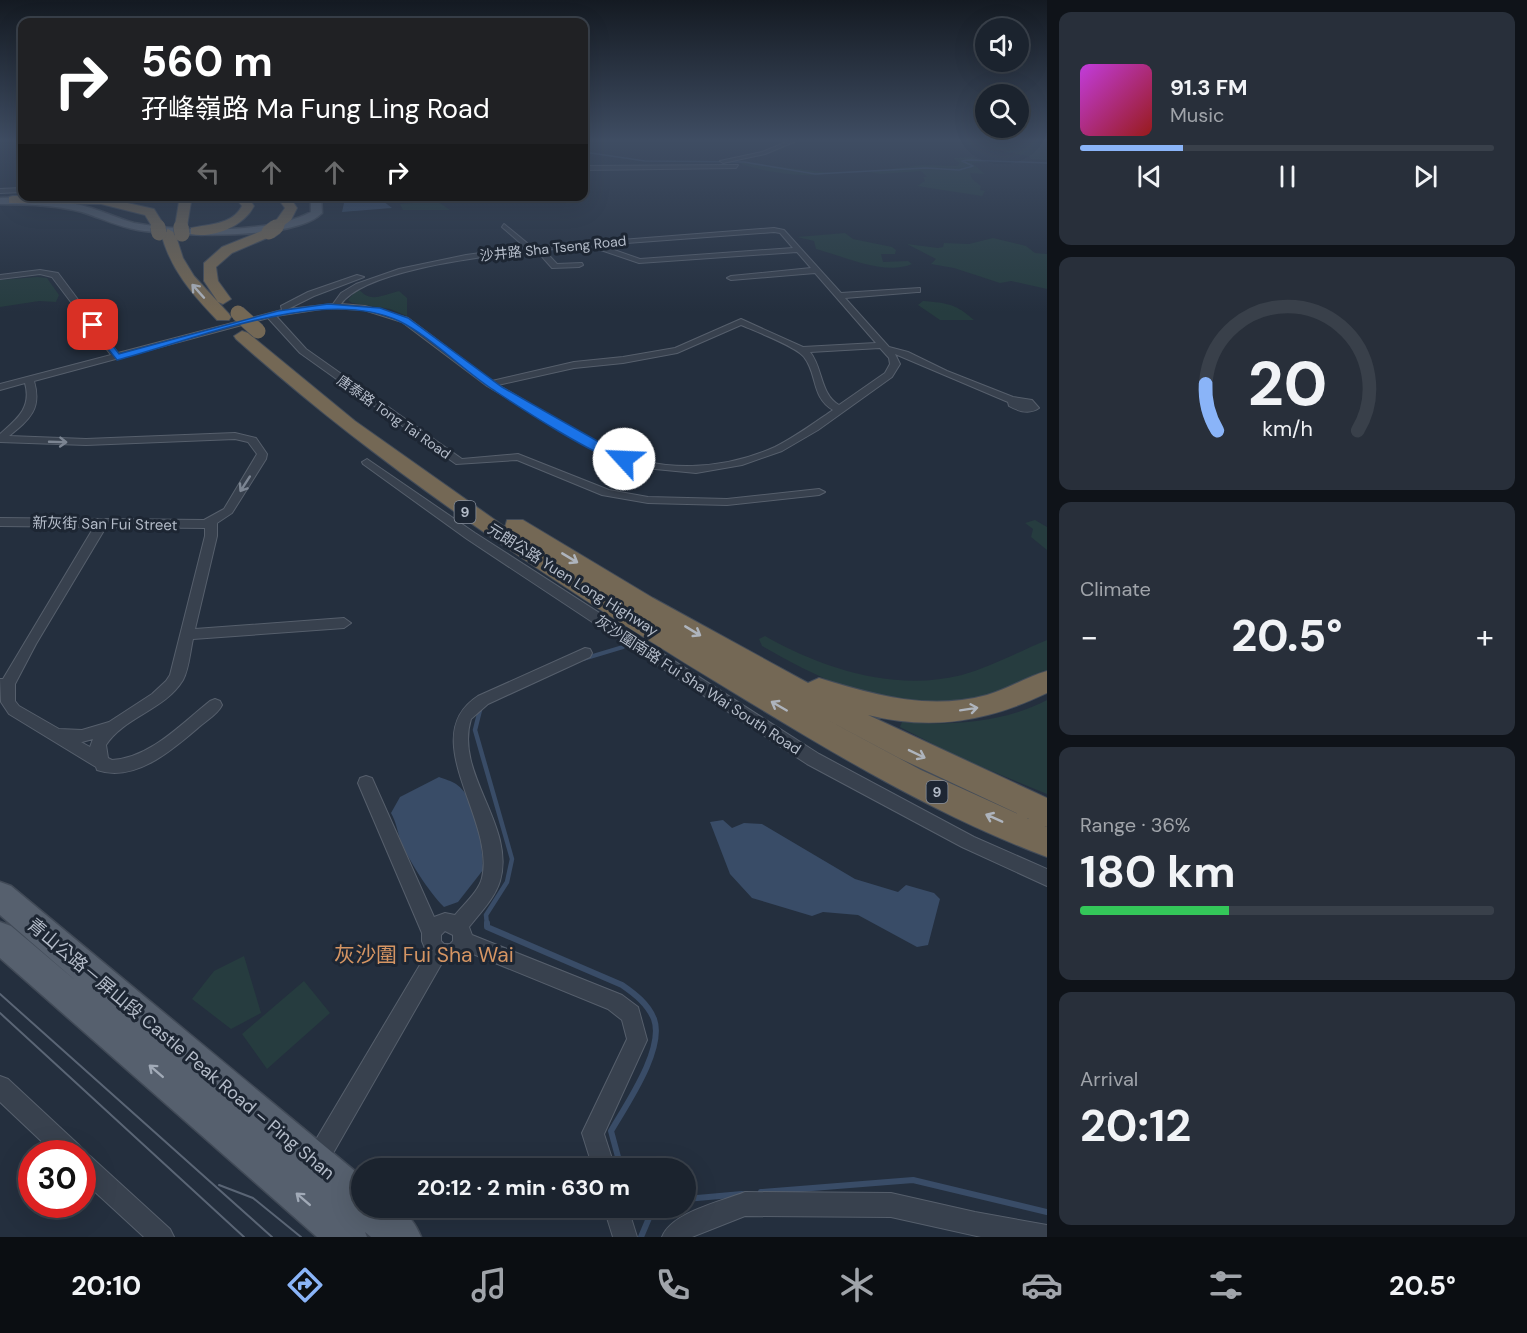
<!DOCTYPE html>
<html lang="en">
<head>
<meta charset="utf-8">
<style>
  :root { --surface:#1b232e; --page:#282f3a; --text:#f1f3f6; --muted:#a0a4aa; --line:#39404a; --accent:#8ab4f8 }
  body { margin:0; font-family:"DM Sans","Noto Sans TC",sans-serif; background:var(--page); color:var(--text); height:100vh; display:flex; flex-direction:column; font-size:22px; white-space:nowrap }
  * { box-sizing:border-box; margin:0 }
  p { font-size:20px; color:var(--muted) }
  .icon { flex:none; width:33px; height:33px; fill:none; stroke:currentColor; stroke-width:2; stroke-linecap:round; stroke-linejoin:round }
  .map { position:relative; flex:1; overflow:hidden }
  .side { display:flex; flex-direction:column; gap:12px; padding:12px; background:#0f1319; width:480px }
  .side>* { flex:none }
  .top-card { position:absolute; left:18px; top:18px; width:570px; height:183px; border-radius:12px; box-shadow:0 6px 24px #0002,0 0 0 2px var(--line); background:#202124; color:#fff; overflow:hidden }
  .fabs { position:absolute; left:975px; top:18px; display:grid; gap:12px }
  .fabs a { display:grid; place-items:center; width:54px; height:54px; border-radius:50%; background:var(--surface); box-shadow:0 6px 24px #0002,0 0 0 2px var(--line); font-size:30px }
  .speed { position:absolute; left:18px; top:1140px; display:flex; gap:12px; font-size:30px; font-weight:700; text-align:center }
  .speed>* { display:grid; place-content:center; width:78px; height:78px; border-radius:50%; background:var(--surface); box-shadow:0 6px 24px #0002,0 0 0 2px var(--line); line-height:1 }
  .speed .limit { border:9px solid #d22; background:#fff; color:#111 }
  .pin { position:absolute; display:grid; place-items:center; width:51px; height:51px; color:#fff; margin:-26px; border-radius:12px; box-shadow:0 3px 9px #0006 }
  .me { position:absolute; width:66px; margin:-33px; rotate:295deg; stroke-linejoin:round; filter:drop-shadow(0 0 4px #0008) }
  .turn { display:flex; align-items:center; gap:21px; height:126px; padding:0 24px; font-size:27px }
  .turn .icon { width:78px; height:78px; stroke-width:2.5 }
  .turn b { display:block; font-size:42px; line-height:51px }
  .lanes { display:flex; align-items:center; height:57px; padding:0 24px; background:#0003; justify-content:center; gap:30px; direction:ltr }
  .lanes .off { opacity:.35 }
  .big { font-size:45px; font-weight:700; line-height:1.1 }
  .side .widget { flex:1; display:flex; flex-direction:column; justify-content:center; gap:9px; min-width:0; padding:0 21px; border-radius:12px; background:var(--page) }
  .side .dial { align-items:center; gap:0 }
  .dial svg { height:156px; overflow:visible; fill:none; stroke:var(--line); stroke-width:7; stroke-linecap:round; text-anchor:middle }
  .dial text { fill:var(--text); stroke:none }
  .song { display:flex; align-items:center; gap:18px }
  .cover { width:72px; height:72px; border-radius:9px; background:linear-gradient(135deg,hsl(290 70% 55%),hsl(0 70% 35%)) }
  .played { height:6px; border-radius:3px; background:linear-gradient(90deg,var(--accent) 25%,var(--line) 25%) }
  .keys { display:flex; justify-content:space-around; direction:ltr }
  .heat { display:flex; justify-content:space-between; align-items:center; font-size:33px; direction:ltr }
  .charge { height:9px; border-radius:4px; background:linear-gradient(90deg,#34c759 36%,var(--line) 0) }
  .trip { position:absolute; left:351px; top:1158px; width:345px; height:60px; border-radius:30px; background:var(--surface); box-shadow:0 6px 24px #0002,0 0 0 2px var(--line); font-weight:700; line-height:60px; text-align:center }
  .menu { display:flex; height:96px; justify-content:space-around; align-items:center; background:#0b0e12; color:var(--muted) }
  .menu .icon { width:42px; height:42px }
  .menu .selected { color:var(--accent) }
  .menu b { font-size:27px; color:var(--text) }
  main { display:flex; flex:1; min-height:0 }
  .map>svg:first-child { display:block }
</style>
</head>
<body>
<main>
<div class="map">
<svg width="1047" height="1237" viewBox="0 0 1047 1237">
  <rect width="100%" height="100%" fill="#242f3e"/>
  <!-- green -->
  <path fill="#263c3f" d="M941 139H1047V160L1031 159 1029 156 996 150 982 139 973 140 985 147Z
    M971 157 985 162 972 163 985 174 970 173 972 179 981 186 980 190 985 191 982 196 917 186 925 181 923 177H927L921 171 880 174 868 172 922 165 957 166 960 163 953 158Z
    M738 162 823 172 825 174C807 178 754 171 738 162Z
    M437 201 450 210H403L400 204Z
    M845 233 853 239 892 247 896 250 895 254H881L883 262 908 261 912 264C885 276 843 256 816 249L814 241 797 237Z
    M993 238 1026 246 1035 253 1047 254V289L1011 281 1000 283 954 268 931 264 936 259 907 244 938 248 943 247 944 243 969 244Z
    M37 277 47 278 59 295 56 302 39 301 0 307V280Z
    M358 288C370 304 382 295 399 291L407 298V316L390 309 352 303 348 300Z
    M923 301C948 303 956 304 974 320H940L918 305Z
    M1035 520 1047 527V550L1031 537 1033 529 1025 523Z
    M765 636C823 669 895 692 962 675 991 667 1020 651 1047 640V675C1022 684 995 699 970 704 897 717 823 681 762 646L759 639Z
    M1047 700V794L960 758 900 727 902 722C951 726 1003 723 1047 700Z
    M244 956 261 1013 231 1029 192 999 214 971Z
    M304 981 330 1013 267 1069 242 1034Z"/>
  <!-- water -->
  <path fill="#394c67" d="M374 201H383L392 208 342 212 344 203Z
    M439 777C444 779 452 781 456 784 479 800 482 846 483 870L458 902 444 907C429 892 408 860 400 839 397 829 396 822 391 813L400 797Z
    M723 820 732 828 744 823 762 824 855 879 898 892 906 885 934 893 940 899 928 945 917 947 858 915 823 912 812 916 752 898 730 874 710 822Z"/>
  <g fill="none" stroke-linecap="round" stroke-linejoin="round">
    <!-- stream-far3 -->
    <path stroke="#394c67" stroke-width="1.5" d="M584 152 645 161 744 162 815 174 926 168 959 170 973 166 962 161 968 160 1047 163"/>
    <!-- stream-far2 -->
    <path stroke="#394c67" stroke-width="4" d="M583 659 623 647"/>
    <!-- stream-far1 -->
    <path stroke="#394c67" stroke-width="4.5" d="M480 710 475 730 512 859 507 882 486 915 487 925"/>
    <!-- stream -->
    <path stroke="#394c67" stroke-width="6" d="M487 923V927L622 985C635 994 648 1004 654 1019 665 1049 626 1105 611 1131L621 1168
      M761 1192 913 1180 1047 1212
      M686 1199 742 1194
      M641 1208 649 1218
      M641 1237 649 1218 669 1208"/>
    <defs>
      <path id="minor" d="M584 139H606L584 142Z
        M794 139H801L765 154 723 163 720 161 762 152Z
        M738 165 736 168 584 170V166Z
        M22 188V192L0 193V189Z
        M504 224 532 247 774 228 784 230 841 293 920 288V292H917L845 298 889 347 908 352 947 371 1013 397 1032 400 1039 408C1029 415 1018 411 1009 406L1008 402 895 354 900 364 892 377 818 430 782 451 742 465 696 473 645 468 603 454 487 386 402 322 364 310 328 308 276 316 306 349 462 459 518 454 609 490 648 497 727 499 819 489 825 492 819 495 727 505 648 503 602 495 517 460 456 464 300 353 268 318 34 381C42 409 30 419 9 436L86 439 235 433 256 438 267 454 266 459 232 513 217 523V536L195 629 344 618 351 623 344 628 193 639C190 652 189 669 183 680 165 710 124 717 106 745L108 758 112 760C150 758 181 724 210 701L215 699 220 701 222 705C218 714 207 720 199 727 172 750 135 783 97 770L96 767 9 714 1 702 0 679H3L94 527 0 526V518L204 520 224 509 257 454 248 442 235 439 86 445 0 442V434C17 419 32 408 25 383L0 390V384L111 355 52 277 40 274 0 279V275L40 270 58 273 118 353 282 310 281 306 308 292 357 275 364 277 314 296 288 309 333 304 341 293 356 284 399 269 466 255 525 247 502 227ZM774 232 780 233 793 248 640 259 600 245ZM589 246 639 263 797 252 811 268 731 276 727 278 731 280 815 273 876 343 803 347 741 319 675 348 623 357 574 362 492 381 408 318 365 306 341 304C367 268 492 256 536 250L552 268 579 267 583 265 582 263 557 264 544 250ZM741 325C755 331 797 347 804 357 818 375 811 397 833 410 814 423 795 437 775 447 724 470 660 474 610 449 572 431 535 406 498 385L574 368 623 363 677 353ZM880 348 889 358 890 364 885 373 839 405C820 394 823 368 810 352ZM106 527 205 528V536L170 675 166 681 152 694 109 722 82 730 59 729 19 706 15 701V684L36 644ZM93 739 90 747 81 742H82Z
        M367 459 475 533 819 754 974 837 1047 869V886L962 847 807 764 467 539 363 464 362 462Z
        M585 648 590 649 592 653 590 657 488 704 471 719C454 774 516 825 500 881 495 898 480 913 469 927L472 935 622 995 638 1007 647 1040 604 1134 615 1168H593L582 1133 627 1039 622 1020 608 1009 468 952C462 960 452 964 442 963L324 1169 316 1172 308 1169 305 1161 308 1153 427 953 422 941V933L358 783 360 778 366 776 372 778 434 917 445 913 455 915C464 904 479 891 482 878 496 820 415 737 478 696ZM445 931 453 935V941L450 944H444L441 941V935Z
        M0 1076 8 1079 80 1146 83 1153 90 1156 170 1229 174 1237H144L82 1180V1154H55L0 1102Z
        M745 1192 891 1193 975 1212 1047 1225V1237H981L891 1217 745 1216 692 1237H662C672 1212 720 1202 745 1192Z
        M604 1208H628L637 1237H613Z"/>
      <path id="primary" d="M311 196H321L322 213C295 241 176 236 138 230 119 227 101 218 82 212 55 205 27 204 0 204V198C31 197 61 199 91 208 105 212 119 219 134 223 180 232 270 234 311 212Z
        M0 882 11 886 362 1177V1208C393 1208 407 1204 421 1237H371L365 1232 367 1237H317L0 958V922L11 926 76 981 0 915Z"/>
      <path id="motorway" d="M13 196 101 197 154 209 164 225 158 229 153 228 145 215 101 204 9 203V197Z
        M180 196H192L187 226 181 230 175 226Z
        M234 196H247L254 206C244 226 213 239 191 234V228C209 224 232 225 242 206Z
        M276 196H289L297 208 291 220 279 229 273 225 285 208Z
        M269 228 274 229V235L232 253 216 267 218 281 231 299 223 304 218 302 204 281V263L222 247Z
        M168 229 175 233 183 258 194 276 229 314 231 317 229 320H217C192 294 170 269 161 233Z
        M242 331 248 333 355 421 505 527 507 520H523L653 598 808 683 819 678C874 695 929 711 987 695 1008 689 1026 677 1047 671V693C988 721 933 731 868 715L1047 798V827L1042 825 1047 827V857C929 813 820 745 713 680 546 578 383 470 236 339L234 336ZM822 717 899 758 1029 819 921 770Z"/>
    </defs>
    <!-- minor casing -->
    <use href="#minor" stroke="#565f6c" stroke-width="2"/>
    <!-- primary casing -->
    <use href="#primary" stroke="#414a57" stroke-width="3"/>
    <!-- motorway casing -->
    <use href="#motorway" stroke="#434c59" stroke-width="2"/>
    <!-- minor -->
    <use href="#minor" fill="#38414e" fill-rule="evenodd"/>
    <!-- primary -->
    <use href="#primary" fill="#56606e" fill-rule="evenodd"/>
    <!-- motorway -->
    <use href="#motorway" fill="#746855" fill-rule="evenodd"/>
    <!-- tram -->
    <path stroke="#5a6575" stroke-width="2" d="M0 994 272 1237
      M0 1013 244 1237
      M219 1185 253 1198 301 1237"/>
    <defs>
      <path id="motorway-bridge-far1" d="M158 225V229
        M181 226V229
        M273 229 279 225"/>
      <path id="motorway-bridge" d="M158 227 159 233
        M181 227 182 234
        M269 232 276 227
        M238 313 258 331"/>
    </defs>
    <!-- motorway-bridge-far1 casing -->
    <use href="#motorway-bridge-far1" stroke="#434c59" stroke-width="12" stroke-linecap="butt"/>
    <!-- motorway-bridge casing -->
    <use href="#motorway-bridge" stroke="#434c59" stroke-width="16" stroke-linecap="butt"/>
    <!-- motorway-bridge-far1 -->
    <use href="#motorway-bridge-far1" stroke="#746855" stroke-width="11"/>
    <!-- motorway-bridge -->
    <use href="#motorway-bridge" stroke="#746855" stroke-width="15"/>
  </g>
  <!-- one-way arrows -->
  <defs><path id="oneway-shaft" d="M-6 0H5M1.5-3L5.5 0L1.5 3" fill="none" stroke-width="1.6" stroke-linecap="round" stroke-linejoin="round" transform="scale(1.5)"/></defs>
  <g stroke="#aeb4bd">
    <use href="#oneway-shaft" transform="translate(198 291) rotate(-132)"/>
    <use href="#oneway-shaft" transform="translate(570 558) rotate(31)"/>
    <use href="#oneway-shaft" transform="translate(693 631) rotate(31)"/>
    <use href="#oneway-shaft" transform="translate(779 706) rotate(-150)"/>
    <use href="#oneway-shaft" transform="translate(969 709) rotate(-9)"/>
    <use href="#oneway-shaft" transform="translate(917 754) rotate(26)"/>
    <use href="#oneway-shaft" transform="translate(994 818) rotate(-156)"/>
  </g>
  <g stroke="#7c8592">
    <use href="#oneway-shaft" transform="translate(58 442) rotate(2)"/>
    <use href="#oneway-shaft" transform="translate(245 484) rotate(123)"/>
  </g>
  <g stroke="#a1aab7">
    <use href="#oneway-shaft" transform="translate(156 1071) rotate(-139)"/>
    <use href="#oneway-shaft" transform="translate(303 1199) rotate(-139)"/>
  </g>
  <!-- sky -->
  <linearGradient id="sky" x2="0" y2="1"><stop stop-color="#141a22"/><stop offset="0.45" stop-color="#3f4d63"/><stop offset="1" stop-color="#3f4d63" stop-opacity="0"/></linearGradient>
  <rect width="1047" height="312" fill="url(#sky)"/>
  <!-- route -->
  <path fill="#1a73e8" stroke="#114b97" stroke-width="1.5" d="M328 304 380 308 408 318 502 387 629 459C626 462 626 463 622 462 597 458 519 407 495 391 465 372 430 336 399 321 324 285 194 340 117 360L89 325 96 324 119 354 278 311Z"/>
  <g text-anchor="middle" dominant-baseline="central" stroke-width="6" stroke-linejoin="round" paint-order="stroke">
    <!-- far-street labels -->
    <g font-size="14" fill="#b4bcc9" stroke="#1d2633">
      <text transform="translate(553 248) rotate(-6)">沙井路 Sha Tseng Road</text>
      <text transform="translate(394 417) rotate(35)">唐泰路 Tong Tai Road</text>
    </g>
    <!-- shield labels -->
    <g fill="#1d2633" stroke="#878f9c" stroke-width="1.5">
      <rect x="454.5" y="501" width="21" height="22" rx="4.5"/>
      <rect x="926.5" y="781" width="21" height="22" rx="4.5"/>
    </g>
    <g font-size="14" font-weight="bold" fill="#b4bcc9">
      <text x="465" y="512">9</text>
      <text x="937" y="792">9</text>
    </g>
    <!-- street labels -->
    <g font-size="15" fill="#b4bcc9" stroke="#1d2633">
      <text transform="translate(105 524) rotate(1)">新灰街 San Fui Street</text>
      <text transform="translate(573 580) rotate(32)">元朗公路 Yuen Long Highway</text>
      <text transform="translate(698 685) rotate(33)">灰沙圍南路 Fui Sha Wai South Road</text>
    </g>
    <!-- near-street labels -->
    <g font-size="18" fill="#b4bcc9" stroke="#1d2633">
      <text transform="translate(181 1049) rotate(40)">青山公路－屏山段 Castle Peak Road – Ping Shan</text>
    </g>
    <!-- near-quarter labels -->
    <g font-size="21" fill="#d59563" stroke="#1d2633">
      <text x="424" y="955">灰沙圍 Fui Sha Wai</text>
    </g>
  </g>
</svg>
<div class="fabs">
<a><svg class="icon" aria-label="sound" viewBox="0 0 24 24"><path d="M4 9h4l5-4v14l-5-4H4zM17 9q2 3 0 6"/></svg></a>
<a><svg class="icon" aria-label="search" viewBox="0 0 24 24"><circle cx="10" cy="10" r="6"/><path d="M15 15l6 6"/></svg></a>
</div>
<div class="speed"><div class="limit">30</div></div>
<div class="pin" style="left:93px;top:325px;background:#d93025"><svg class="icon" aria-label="arrive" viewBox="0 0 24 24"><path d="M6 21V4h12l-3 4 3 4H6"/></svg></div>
<svg class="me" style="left:624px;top:459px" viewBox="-20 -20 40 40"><circle r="19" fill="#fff"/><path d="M0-13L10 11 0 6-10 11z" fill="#1a73e8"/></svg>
<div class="trip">20:12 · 2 min · 630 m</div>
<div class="top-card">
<div class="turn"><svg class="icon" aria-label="right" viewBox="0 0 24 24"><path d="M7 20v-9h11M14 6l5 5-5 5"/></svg><div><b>560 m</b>孖峰嶺路 Ma Fung Ling Road</div></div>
<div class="lanes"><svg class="icon off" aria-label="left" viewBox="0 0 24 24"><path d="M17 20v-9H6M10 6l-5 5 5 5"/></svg><svg class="icon off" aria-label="ahead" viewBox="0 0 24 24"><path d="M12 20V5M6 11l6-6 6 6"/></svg><svg class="icon off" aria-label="ahead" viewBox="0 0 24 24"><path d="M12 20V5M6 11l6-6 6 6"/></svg><svg class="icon" aria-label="right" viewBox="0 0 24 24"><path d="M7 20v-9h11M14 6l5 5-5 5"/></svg></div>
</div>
</div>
<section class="side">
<div class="widget">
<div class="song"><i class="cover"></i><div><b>91.3 FM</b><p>Music</p></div></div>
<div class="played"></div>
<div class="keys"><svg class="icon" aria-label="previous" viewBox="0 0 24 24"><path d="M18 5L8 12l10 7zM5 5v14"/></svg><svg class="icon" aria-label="pause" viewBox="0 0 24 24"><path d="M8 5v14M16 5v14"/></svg><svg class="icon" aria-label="next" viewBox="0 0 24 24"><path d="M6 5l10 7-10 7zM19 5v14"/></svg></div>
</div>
<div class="widget dial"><svg viewBox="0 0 100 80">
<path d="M14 69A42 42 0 1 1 86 69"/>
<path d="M14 69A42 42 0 0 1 8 45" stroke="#8ab4f8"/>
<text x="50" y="56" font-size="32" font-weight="700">20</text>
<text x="50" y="72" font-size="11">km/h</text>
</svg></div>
<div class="widget"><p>Climate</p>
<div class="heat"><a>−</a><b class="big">20.5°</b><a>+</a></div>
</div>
<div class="widget"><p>Range · 36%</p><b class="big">180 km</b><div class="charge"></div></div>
<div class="widget"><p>Arrival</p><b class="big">20:12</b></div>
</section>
</main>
<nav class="menu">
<b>20:10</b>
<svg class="icon selected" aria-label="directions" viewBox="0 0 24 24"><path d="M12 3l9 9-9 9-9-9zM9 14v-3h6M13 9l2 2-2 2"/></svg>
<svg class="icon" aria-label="music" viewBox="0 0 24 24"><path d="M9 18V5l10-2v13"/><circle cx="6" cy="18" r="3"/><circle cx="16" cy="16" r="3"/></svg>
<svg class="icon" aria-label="phone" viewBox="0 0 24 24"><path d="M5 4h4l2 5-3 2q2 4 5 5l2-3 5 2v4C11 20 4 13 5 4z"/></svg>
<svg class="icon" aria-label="climate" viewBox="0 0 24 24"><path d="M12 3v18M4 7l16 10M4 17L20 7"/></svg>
<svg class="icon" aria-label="car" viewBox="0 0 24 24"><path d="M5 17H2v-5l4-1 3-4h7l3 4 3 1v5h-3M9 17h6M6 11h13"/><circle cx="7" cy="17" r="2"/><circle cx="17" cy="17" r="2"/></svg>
<svg class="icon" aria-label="filters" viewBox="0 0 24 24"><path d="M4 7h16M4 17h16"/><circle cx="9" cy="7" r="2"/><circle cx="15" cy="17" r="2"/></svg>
<b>20.5°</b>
</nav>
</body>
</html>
